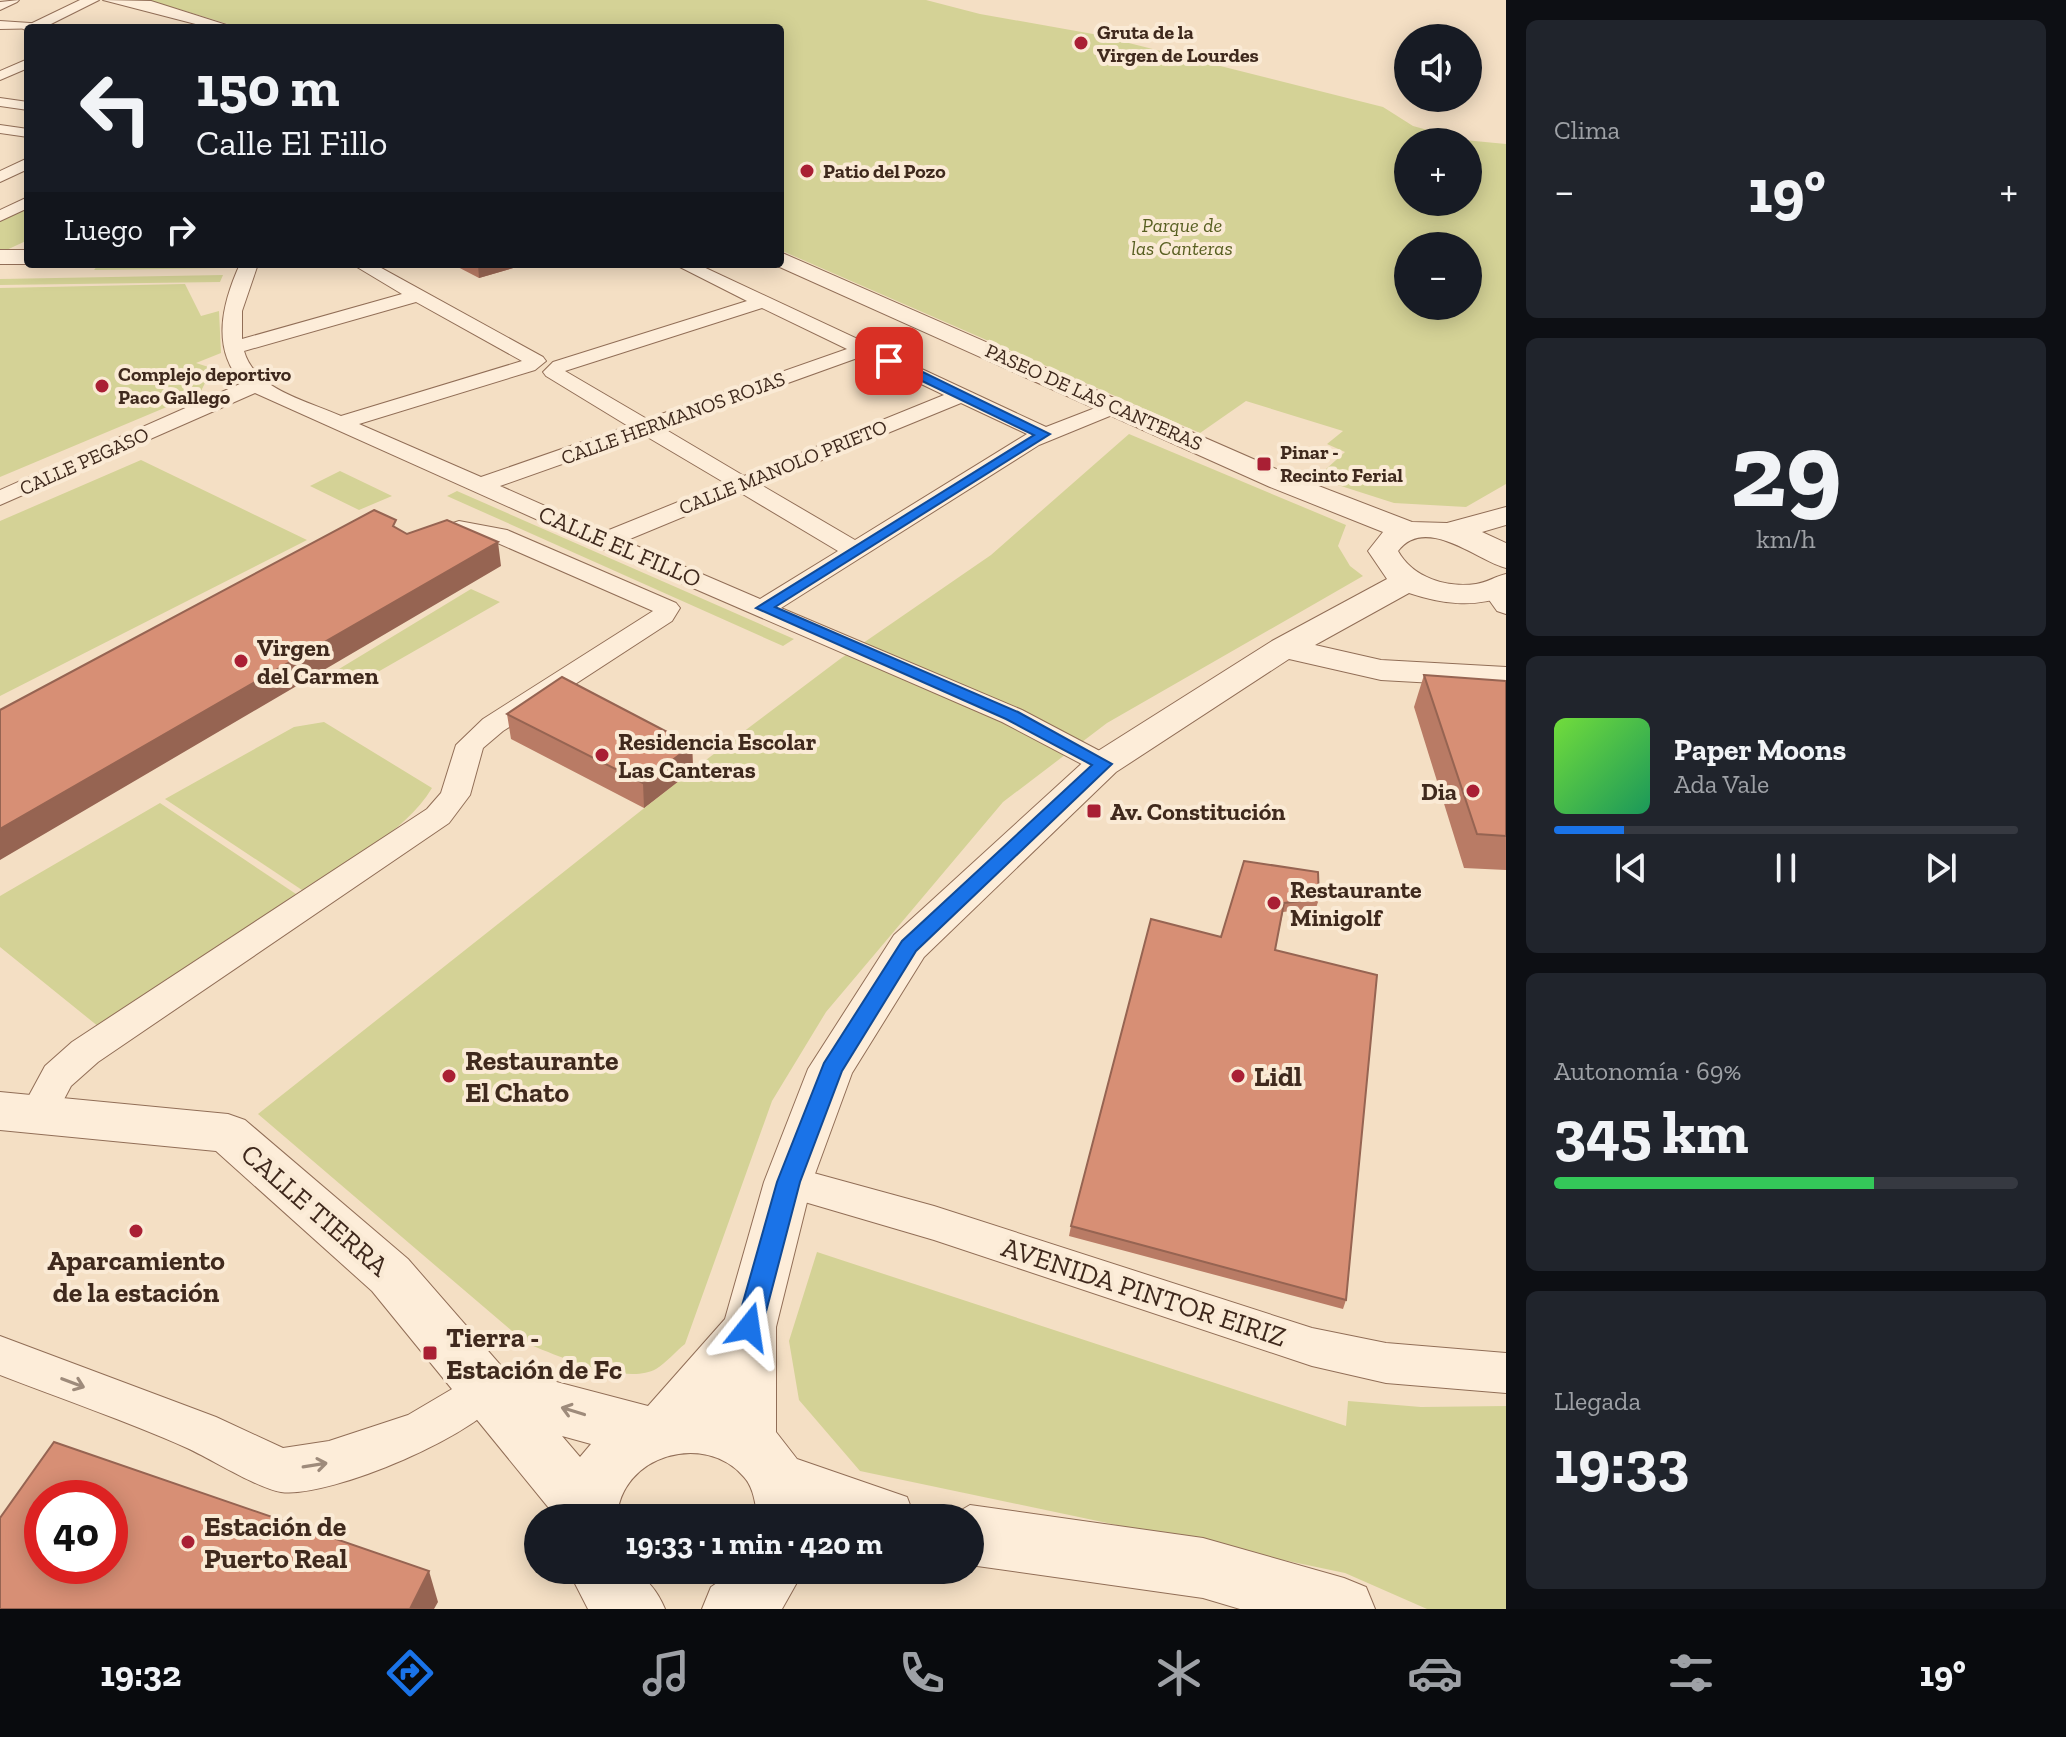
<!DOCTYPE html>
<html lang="es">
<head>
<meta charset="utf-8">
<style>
  :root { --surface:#171b24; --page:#20242c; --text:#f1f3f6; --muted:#9ea1a6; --line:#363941; --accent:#1a73e8 }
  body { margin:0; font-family:"Zilla Slab",serif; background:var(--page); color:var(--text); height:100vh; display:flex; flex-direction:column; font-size:30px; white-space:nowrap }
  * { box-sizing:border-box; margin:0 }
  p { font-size:26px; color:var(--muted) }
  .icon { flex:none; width:44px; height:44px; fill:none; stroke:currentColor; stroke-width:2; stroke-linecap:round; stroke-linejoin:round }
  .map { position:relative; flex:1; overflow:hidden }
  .sheet { display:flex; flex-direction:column; gap:20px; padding:20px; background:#0d0f14; width:560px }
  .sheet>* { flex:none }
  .top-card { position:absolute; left:24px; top:24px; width:760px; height:244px; border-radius:8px; box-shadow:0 4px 20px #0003; background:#171b24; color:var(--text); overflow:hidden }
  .fabs { position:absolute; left:1394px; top:24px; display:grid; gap:16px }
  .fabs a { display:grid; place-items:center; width:88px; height:88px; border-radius:50%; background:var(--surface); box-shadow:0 4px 20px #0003; font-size:40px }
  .speed { position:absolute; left:24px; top:1480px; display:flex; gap:16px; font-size:40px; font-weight:700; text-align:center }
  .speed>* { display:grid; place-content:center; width:104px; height:104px; border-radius:50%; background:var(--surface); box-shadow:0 4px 20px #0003; line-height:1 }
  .speed .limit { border:12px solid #d22; background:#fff; color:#111 }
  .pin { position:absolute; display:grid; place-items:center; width:68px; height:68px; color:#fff; margin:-34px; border-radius:16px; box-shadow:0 4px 12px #0006 }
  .me { position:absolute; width:88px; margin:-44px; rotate:15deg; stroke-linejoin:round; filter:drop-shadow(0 0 6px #0008) }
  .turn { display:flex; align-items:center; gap:28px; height:168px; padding:0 40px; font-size:36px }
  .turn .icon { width:104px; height:104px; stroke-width:2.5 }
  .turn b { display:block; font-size:56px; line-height:68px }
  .then { display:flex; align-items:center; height:76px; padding:0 40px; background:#0003; gap:16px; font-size:30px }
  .big { font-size:60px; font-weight:800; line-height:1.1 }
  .sheet .widget { flex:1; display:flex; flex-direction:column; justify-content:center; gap:12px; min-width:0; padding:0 28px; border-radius:12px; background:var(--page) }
  .sheet .dial { align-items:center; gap:0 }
  .dial b { font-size:104px; line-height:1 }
  .song { display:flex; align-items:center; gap:24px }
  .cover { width:96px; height:96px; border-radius:12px; background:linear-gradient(135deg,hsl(100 70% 55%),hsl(150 70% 35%)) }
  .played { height:8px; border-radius:4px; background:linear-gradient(90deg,var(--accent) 15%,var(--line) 15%) }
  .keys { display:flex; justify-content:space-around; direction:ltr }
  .heat { display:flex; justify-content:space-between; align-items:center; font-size:44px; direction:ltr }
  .charge { height:12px; border-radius:6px; background:linear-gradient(90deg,#34c759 69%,var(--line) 0) }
  .trip { position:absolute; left:524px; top:1504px; width:460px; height:80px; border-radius:40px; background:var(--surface); box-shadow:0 4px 20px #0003; font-weight:800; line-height:80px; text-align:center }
  .tabs { display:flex; height:128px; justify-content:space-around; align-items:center; background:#090b0e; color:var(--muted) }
  .tabs .icon { width:56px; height:56px }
  .tabs .current { color:var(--accent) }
  .tabs b { font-size:36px; color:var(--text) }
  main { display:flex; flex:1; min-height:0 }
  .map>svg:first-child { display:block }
</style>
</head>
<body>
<main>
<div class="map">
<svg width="1506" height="1609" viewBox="0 0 1506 1609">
  <rect width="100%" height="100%" fill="#f4dfc4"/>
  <!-- green -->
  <path fill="#d4d296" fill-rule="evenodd" d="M128 0H926L980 14 1093 34 1383 107 1413 126 1464 140 1506 144V484L1466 507 1394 503 1316 478 1345 452 1327 444 1343 431 1246 401 1200 433 780 250V28H241L175 8ZM1408 142H1468V202H1408ZM1408 246H1468V306H1408Z
    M28 207V240L0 253V221Z
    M99 264H230L228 268 94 270Z
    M223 275 220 282 0 285V279Z
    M185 284 201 316 219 311 221 353 196 363 221 371 207 379 200 393 0 477V288Z
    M1129 434 1346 525 1338 546 1350 566 1363 576 1107 723 1003 802 826 1012 772 1101 685 1344C676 1351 666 1363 656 1369 626 1386 555 1355 526 1343L258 1114 686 775 840 659 991 555Z
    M141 460 307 540 0 696V521Z
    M340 471 392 496 359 510 310 486Z
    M457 491 794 639 783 646 447 496Z
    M471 589 500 602 362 681 339 669Z
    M324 722 432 788C404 834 346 861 302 890L165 799 294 727Z
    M160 803 296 894 99 1027 0 947V896Z
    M817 1252 1346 1426 1348 1401 1421 1407 1506 1406V1609H1427L1345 1573 860 1471 799 1400 789 1341Z"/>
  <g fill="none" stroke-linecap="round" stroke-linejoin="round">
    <defs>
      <path id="minor" d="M19 0 17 2 0 10V2Z
        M0 21 45 24 51 28 0 29Z
        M28 59V68L0 80V71Z
        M0 98 28 102V110L0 106Z
        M0 125 28 129V137L0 133Z
        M28 158V169L0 182V171Z
        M28 197V208L0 221V210Z
        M240 264H258L242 311V339L402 294 352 264H374L543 357 546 361 535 370 359 424 481 477 628 426 546 376 543 372 553 362 747 301 674 264H697L1046 427 1108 403H1122L1125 407 1122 411 1039 445 781 608 1022 710 1113 758 1118 764 1113 770H1093L1002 722 596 546 255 393 0 505V490L242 383C211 348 222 304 240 264ZM416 302 522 361 341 416C308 401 255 390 244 351ZM762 308 847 349 647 419 565 371ZM863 356 944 395 744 476 663 428ZM961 403 1027 434 855 540 761 485ZM644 435 725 483 604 532 500 486ZM741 493 838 551 760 599 625 541Z
        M459 521 507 530 676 603 680 608 672 621 503 731 483 748 470 795 449 823 98 1062 71 1086 51 1124 38 1129 25 1124 19 1114 45 1066 72 1042 427 809 441 793 456 745 483 719 653 611 493 541 461 535 431 545 419 538 423 533Z
        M1495 582 1506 588V614L1497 611 1482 590Z
        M788 1166 934 1206 1312 1328 1386 1343 1506 1353V1393L1386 1383 1312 1366 934 1240 774 1193 769 1182 774 1171Z
        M0 1336 216 1417 283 1448 329 1441 408 1415 486 1369 501 1375 508 1389C488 1432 328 1499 281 1492 257 1488 211 1459 187 1448 126 1421 62 1399 0 1375Z"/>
      <path id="tertiary" d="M80 0H99L43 28H28V32L22 28Z
        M103 0 151 1 236 28H211Z
        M0 250H28V264H0Z
        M780 252 1290 475 1412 522 1447 523 1506 507V525L1482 532 1506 543V568C1479 562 1426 514 1398 551 1413 578 1447 588 1476 584 1486 583 1496 576 1506 574V596C1473 608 1442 604 1409 593L1315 645 1381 660 1506 667V687L1381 680 1289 659 1116 772 924 957 852 1073 812 1182 776 1327V1432L797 1459 907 1497 915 1518H758C755 1504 754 1488 744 1477 705 1431 620 1455 617 1518H557L372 1291 216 1151 0 1130V1092L228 1114 245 1120 408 1259 503 1368 648 1406 725 1319 764 1182 808 1069 894 935 1090 756 1272 641 1387 579 1368 551 1383 532 1270 487 773 264H780ZM562 1436 591 1444 580 1457Z
        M970 1505 1203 1538 1344 1578 1366 1587 1375 1609H1240L1203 1598 970 1565V1518H948Z
        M568 1570C614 1570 644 1559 665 1609H588Z
        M736 1570H804L782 1609H702L711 1587Z"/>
    </defs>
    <!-- minor casing -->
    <use href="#minor" stroke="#916e57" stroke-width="2"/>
    <!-- tertiary casing -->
    <use href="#tertiary" stroke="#916e57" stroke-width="2"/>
    <!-- minor -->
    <use href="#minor" fill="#fdedd9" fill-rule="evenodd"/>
    <!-- tertiary -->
    <use href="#tertiary" fill="#fdedd9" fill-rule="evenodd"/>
  </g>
  <!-- wall -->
  <path fill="#b97b65" d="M452 264H527L479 278Z
    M1424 675 1506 681V870L1464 868 1414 707Z
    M507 714 692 745 693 770 644 808 511 739Z
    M1318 872 1319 899 1316 908 1283 912 1275 950 1346 1300 1343 1309 1069 1236 1071 1226 1221 937Z"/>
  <!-- shaded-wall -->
  <path fill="#966452" d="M478 264H527L479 278Z
    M498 542 501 566 0 860V829Z
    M692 745 693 770 644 808 643 783Z
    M429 1571 438 1602 434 1609H410Z"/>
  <!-- building -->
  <path fill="#d78f75" stroke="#966452" stroke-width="2" fill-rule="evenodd" d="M374 510 396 520 393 526 407 534 447 520 498 542 0 829V710Z
    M1424 675 1506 681V836L1477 834Z
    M562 677 692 745 643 783 507 714Z
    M1244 861 1318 872 1319 899 1284 903 1275 950 1377 975 1346 1300 1071 1226 1151 919 1221 937Z
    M54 1442 429 1571 410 1609H0V1518ZM42 1498H110V1566H42Z"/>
  <!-- one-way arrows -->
  <defs><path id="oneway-shaft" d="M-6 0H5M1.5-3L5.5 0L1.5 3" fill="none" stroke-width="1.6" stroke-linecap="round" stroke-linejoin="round" transform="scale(2)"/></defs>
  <g stroke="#9e8b7b">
    <use href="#oneway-shaft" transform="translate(73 1383) rotate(21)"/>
    <use href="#oneway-shaft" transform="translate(573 1411) rotate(-163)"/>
    <use href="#oneway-shaft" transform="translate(315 1465) rotate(-9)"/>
  </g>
  <!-- route -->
  <path fill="#1a73e8" stroke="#114b97" stroke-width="2" d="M885 358H894L1050 434 775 607 1018 712 1112 764 916 951 842 1071 800 1182 762 1327 758 1335 749 1338 740 1335 736 1327 777 1182 824 1063 902 941 1092 765 1006 719 756 608 1034 435 885 363Z"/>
  <!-- markers -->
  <g fill="#a91f34" stroke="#faead5" stroke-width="3">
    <circle cx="1081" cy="43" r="8"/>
    <circle cx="807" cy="171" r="8"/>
    <circle cx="102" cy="386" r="8"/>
    <rect x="1256" y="456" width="16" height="16" rx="4"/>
    <circle cx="241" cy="661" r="8"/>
    <circle cx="602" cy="755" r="8"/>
    <circle cx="1473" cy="791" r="8"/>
    <rect x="1086" y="803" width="16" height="16" rx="4"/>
    <circle cx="1274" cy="903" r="8"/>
    <circle cx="449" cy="1076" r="8"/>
    <circle cx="1238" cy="1076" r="8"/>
    <circle cx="136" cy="1231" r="8"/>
    <rect x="422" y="1345" width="16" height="16" rx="4"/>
    <circle cx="188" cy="1542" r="8"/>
  </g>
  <g text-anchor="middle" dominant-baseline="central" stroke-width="8" stroke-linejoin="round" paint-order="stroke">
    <!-- far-poi labels -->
    <g font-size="20" font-weight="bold" fill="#3f291d" stroke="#faead5" text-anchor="start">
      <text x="1097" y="32">Gruta de la<tspan x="1097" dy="23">Virgen de Lourdes</tspan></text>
      <text x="823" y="171">Patio del Pozo</text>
      <text x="118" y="374">Complejo deportivo<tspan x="118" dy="23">Paco Gallego</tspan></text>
      <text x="1280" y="452">Pinar -<tspan x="1280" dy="23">Recinto Ferial</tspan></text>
    </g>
    <!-- far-park labels -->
    <g font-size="20" font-style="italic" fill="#585f21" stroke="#faead5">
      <text x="1182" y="225">Parque de<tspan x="1182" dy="23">las Canteras</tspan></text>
    </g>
    <!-- far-street labels -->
    <g font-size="20" fill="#3f291d" stroke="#faead5">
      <text transform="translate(1094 397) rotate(24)">PASEO DE LAS CANTERAS</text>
      <text transform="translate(673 418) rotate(-20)">CALLE HERMANOS ROJAS</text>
      <text transform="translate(84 461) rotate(-24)">CALLE PEGASO</text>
      <text transform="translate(783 467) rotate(-22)">CALLE MANOLO PRIETO</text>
    </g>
    <!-- street labels -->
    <g font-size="24" fill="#3f291d" stroke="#faead5">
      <text transform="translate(620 546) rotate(23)">CALLE EL FILLO</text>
    </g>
    <!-- poi labels -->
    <g font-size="24" font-weight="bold" fill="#3f291d" stroke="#faead5" text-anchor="start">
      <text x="257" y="647">Virgen<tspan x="257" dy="28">del Carmen</tspan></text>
      <text x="618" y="741">Residencia Escolar<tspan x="618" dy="28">Las Canteras</tspan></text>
      <text x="1457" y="791" text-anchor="end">Dia</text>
      <text x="1110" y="811">Av. Constitución</text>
      <text x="1290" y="889">Restaurante<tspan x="1290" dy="28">Minigolf</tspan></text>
    </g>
    <!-- near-poi labels -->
    <g font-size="28" font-weight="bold" fill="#3f291d" stroke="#faead5" text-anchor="start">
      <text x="465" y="1060">Restaurante<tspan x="465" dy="32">El Chato</tspan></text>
      <text x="1254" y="1076">Lidl</text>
      <text x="136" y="1260" text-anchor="middle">Aparcamiento<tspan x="136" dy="32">de la estación</tspan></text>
      <text x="446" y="1337">Tierra -<tspan x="446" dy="32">Estación de Fc</tspan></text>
      <text x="204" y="1526">Estación de<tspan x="204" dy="32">Puerto Real</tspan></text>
    </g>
    <!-- near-street labels -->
    <g font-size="28" fill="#3f291d" stroke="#faead5">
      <text transform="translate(315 1210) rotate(41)">CALLE TIERRA</text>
      <text transform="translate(1144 1292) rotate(18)">AVENIDA PINTOR EIRIZ</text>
    </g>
  </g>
</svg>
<div class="fabs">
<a><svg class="icon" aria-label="sound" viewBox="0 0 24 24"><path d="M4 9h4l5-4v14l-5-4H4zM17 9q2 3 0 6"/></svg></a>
<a>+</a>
<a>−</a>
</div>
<div class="speed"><div class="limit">40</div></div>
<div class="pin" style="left:889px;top:361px;background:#d93025"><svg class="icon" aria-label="arrive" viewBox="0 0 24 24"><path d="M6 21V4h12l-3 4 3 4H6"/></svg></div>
<svg class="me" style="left:749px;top:1327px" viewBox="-20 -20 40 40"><path d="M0-17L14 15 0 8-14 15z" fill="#1a73e8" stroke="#fff" stroke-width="4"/></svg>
<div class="trip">19:33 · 1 min · 420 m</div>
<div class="top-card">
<div class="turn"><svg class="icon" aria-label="left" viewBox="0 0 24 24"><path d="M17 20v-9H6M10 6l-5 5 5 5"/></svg><div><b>150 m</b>Calle El Fillo</div></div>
<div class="then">Luego<svg class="icon" aria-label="right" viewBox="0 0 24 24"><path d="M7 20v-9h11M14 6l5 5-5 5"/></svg></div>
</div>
</div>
<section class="sheet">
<div class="widget"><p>Clima</p>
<div class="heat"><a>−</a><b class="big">19°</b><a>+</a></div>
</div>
<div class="widget dial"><b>29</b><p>km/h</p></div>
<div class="widget">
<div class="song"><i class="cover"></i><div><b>Paper Moons</b><p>Ada Vale</p></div></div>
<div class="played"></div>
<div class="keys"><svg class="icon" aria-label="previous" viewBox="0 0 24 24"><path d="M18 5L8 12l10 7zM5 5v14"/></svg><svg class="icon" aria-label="pause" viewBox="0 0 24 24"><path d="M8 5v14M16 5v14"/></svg><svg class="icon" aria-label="next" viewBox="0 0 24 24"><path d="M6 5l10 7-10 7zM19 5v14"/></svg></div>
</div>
<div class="widget"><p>Autonomía · 69%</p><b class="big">345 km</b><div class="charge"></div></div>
<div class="widget"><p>Llegada</p><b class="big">19:33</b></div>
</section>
</main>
<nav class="tabs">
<b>19:32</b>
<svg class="icon current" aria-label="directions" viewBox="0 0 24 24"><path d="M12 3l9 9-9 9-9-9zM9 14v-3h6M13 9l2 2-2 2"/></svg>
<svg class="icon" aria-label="music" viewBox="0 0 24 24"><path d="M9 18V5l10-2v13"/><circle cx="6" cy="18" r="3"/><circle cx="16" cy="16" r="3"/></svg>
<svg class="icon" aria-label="phone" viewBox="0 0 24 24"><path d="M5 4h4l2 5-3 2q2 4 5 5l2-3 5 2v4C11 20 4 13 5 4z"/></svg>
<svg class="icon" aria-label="climate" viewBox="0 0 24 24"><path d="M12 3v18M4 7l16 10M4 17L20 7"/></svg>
<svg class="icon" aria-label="car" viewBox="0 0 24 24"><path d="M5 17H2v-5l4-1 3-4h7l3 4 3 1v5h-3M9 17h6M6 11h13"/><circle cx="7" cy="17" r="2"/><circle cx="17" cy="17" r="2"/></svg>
<svg class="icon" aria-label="filters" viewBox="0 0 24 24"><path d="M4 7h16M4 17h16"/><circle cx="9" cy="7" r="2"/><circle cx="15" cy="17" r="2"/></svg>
<b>19°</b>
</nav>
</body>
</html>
